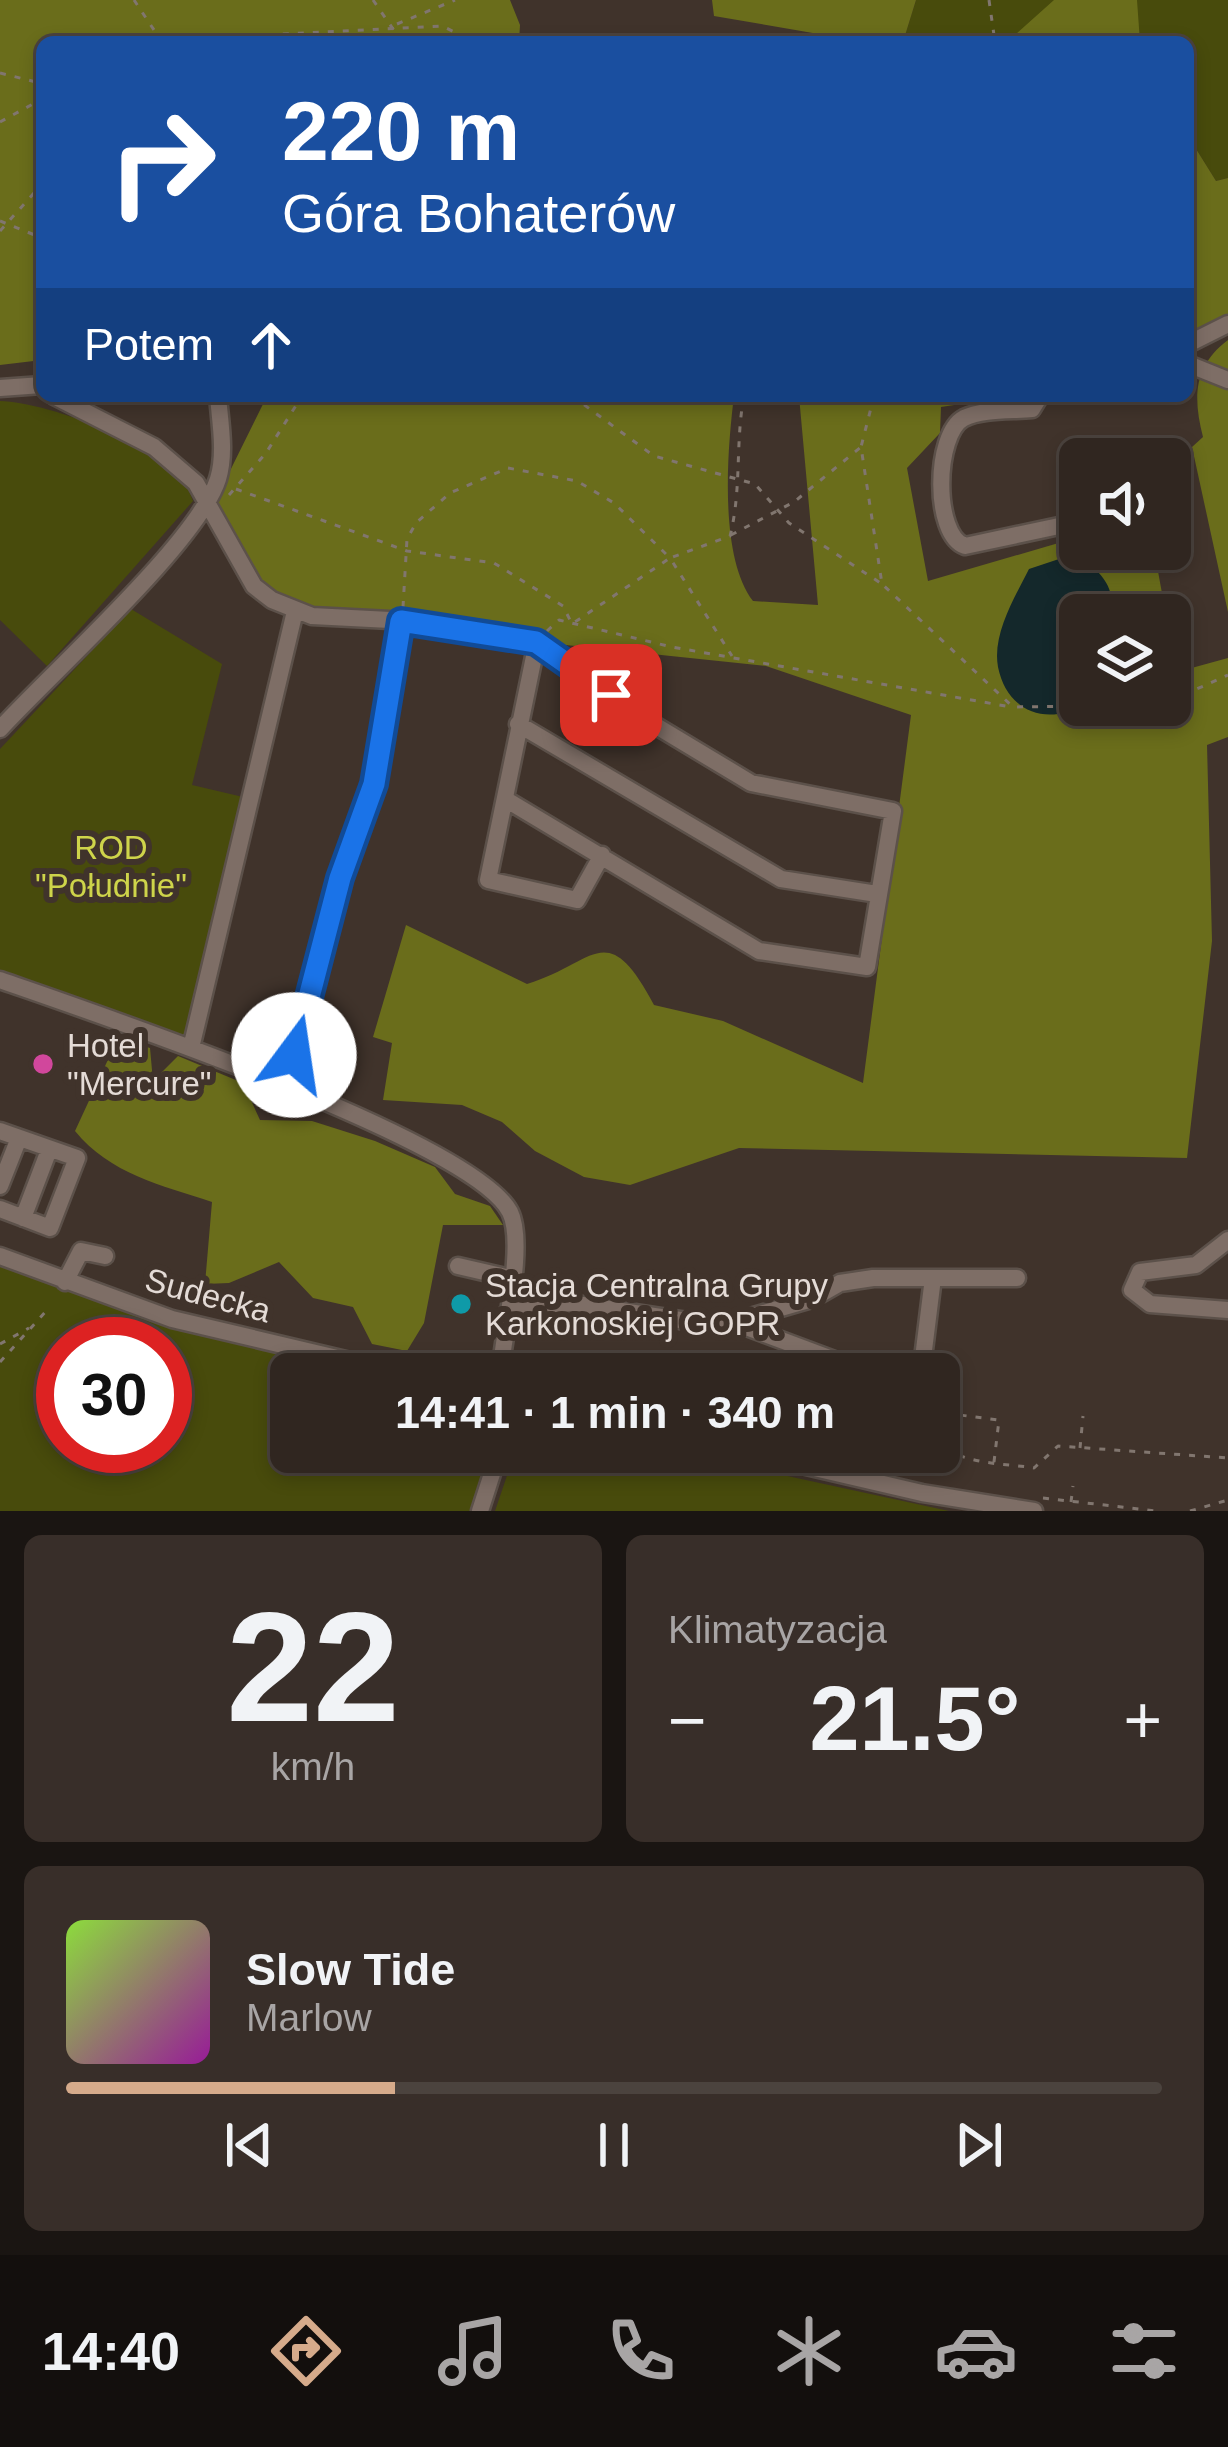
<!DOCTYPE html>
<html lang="pl">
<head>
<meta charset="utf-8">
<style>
  :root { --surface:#302620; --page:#382e29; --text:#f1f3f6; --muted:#a8a5a5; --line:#4b433e; --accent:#d6ab8b }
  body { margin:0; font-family:Helvetica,sans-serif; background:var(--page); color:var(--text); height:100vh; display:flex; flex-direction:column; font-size:45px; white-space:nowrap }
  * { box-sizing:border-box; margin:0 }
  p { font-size:39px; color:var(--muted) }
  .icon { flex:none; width:66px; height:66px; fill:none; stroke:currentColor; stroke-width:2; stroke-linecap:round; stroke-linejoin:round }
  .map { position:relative; height:1511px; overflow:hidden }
  .sheet { display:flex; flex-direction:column; gap:24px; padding:24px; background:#1a1512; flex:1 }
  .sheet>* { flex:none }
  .guide { position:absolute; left:36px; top:36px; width:1158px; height:366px; border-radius:18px; box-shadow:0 6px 18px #0003,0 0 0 3px var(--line); background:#1a4fa0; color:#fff; overflow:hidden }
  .tools { position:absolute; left:1059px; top:438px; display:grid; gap:24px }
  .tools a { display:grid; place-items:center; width:132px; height:132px; border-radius:18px; background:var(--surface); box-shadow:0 6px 18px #0003,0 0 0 3px var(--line); font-size:60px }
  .speed { position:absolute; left:36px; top:1317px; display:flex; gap:24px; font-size:60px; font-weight:700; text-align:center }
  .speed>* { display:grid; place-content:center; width:156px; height:156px; border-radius:50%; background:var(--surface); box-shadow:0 6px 18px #0003,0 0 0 3px var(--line); line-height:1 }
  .speed .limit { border:18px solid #d22; background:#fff; color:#111 }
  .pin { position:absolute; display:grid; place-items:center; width:102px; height:102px; color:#fff; margin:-51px; border-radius:24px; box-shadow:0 6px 18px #0006 }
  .me { position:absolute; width:132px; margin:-66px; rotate:14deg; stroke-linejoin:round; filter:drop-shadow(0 0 9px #0008) }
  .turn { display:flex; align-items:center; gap:42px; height:252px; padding:0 48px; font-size:54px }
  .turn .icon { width:156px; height:156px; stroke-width:2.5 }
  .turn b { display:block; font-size:84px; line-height:102px }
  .then { display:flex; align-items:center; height:114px; padding:0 48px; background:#0003; gap:24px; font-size:45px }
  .big { font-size:90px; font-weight:700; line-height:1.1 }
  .sheet .widget { flex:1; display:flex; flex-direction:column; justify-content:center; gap:18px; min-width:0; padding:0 42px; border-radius:18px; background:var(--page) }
  .sheet .dial { align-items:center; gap:0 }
  .dial b { font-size:156px; line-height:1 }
  .song { display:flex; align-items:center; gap:36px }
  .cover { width:144px; height:144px; border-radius:18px; background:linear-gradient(135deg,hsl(90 70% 55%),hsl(300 70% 35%)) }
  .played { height:12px; border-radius:6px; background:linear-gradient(90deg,var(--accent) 30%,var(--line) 30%) }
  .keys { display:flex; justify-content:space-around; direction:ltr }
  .heat { display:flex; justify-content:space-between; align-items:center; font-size:66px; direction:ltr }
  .sheet .tiles { flex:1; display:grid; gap:24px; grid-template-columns:1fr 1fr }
  .widget:last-child { grid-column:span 2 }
  .trip { position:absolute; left:270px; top:1353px; width:690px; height:120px; border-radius:18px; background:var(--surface); box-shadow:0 6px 18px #0003,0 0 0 3px var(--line); font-weight:700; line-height:120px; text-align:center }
  .menu { display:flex; height:192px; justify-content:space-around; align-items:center; background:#130f0d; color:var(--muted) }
  .menu .icon { width:84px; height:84px }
  .menu .selected { color:var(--accent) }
  .menu b { font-size:54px; color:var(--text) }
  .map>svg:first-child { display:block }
</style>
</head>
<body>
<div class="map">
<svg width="1228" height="1511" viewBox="0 0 1228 1511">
  <rect width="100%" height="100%" fill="#40332b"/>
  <!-- green -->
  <path fill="#484b0c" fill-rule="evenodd" d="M916 0H1228V178L1216 181 1188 136V42H903Z
    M0 401C49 402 179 449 193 501L47 666 0 620Z
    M131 609 222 664 192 785 243 797 185 1036 0 970V749Z
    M0 1256 98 1296 405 1374H291V1452H499L480 1511H0ZM63 1344H165V1446H63Z
    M515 1452H677L949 1511H495Z"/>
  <!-- forest -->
  <path fill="#6a6d1b" d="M0 0H510L520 25 519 42H42V360L0 365Z
    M712 0H916L903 42H837L836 37 714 16Z
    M1054 0H1137L1140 42H1007Z
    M1188 136 1216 181 1228 178V316L1188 336Z
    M1228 340V612L1192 447 1203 437C1193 398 1193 366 1228 340Z
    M267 396H734C727 451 719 557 753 601L818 605 799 396H971L974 402 941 407 940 433 907 468 928 581 1062 542 1080 543V549L1155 555 1166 615H1107L1113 605 1074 554 1068 714 1083 705H1170V638L1177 672 1228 658V737L1207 745 1212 941 1187 1158 739 1148 630 1185 584 1177 535 1151 502 1122 462 1105 383 1100 392 1043 373 1037 406 925 527 984C595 964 606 915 654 1005L723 1021 863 1083 911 715 766 666 537 642 530 629 430 612 401 621 327 616 270 600 206 503 221 489Z
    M118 1038 150 1048 153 1081 178 1056 243 1083 260 1120 312 1121 375 1141 435 1167 455 1194 490 1206 503 1225H443L424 1323 407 1351 372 1344 353 1307 313 1298 279 1262 229 1283 205 1284 212 1202C161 1185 110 1174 75 1131Z"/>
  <!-- water -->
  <path fill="#14282b" d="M1074 554C1095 565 1122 590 1107 615H1080L1083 705C1047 726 1007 712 998 667 992 634 1015 597 1029 569Z"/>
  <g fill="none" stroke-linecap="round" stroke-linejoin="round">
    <defs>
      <path id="minor" d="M1188 344 1228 324
        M1188 364 1228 380
        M0 388 42 385
        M54 396 154 447 196 483 254 586 272 600 312 616 429 622 537 642 648 721 751 783 893 811 867 967 759 951 505 799
        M1040 396 1032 409C1012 411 982 409 964 418 934 434 933 535 965 546L1059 526
        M537 642 488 880 577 900 602 855
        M518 724 781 879 877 894
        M0 729C51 673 198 542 218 479 226 453 220 422 218 396
        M0 980C91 1012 473 1140 510 1212 526 1244 503 1335 500 1374
        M191 1048 295 611
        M286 1088 340 878 374 784 401 621
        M0 1131 77 1158 50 1228 0 1209
        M0 1186 19 1138
        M23 1218 49 1150
        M1228 1240 1196 1265 1140 1272 1132 1290 1150 1304 1228 1310
        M0 1256 172 1319 405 1374
        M458 1266 510 1278
        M65 1282 81 1251 105 1256
        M508 1311 570 1303 719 1326 812 1299 840 1283 873 1278H1017
        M733 1322 872 1374
        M921 1374 933 1278
        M746 1452 922 1493 1034 1511
        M480 1511 499 1452"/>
    </defs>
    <!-- minor casing -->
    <use href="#minor" stroke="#5c514a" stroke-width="21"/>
    <!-- path -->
    <path stroke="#81766f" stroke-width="3" stroke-dasharray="6 9" stroke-linecap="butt" d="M134 0 162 42
      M373 0 402 42
      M989 0 995 42
      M397 24 455 0
      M163 40 442 26 475 42
      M389 42V28
      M0 73 36 82 42 89
      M0 122 42 99
      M0 221 42 238
      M0 231 42 184
      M572 396 654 456 755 484 789 523 882 584
      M874 396 861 447 882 584 1013 707 1160 705
      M299 404 316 396
      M236 489 407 551 494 563 563 606 572 624 670 558 732 656
      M229 495 266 453 302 396
      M731 535 794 502 861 447
      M403 607 407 539 416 523 450 493 508 468 577 481 614 503 670 558 730 536C742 489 735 443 744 396
      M547 631 559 620 672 647 1011 707
      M1170 701 1228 675
      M0 1344 29 1328
      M409 1359 472 1374
      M0 1362 48 1309
      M1080 1448 1083 1416
      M994 1462 999 1420 944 1413 941 1443C961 1465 1004 1463 1034 1468L1058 1446 1228 1458
      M1043 1498 1156 1511
      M1071 1502 1073 1486
      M1190 1511 1228 1500"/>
    <!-- minor -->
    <use href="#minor" stroke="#7e6e66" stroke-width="16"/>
  </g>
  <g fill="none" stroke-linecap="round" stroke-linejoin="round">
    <defs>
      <path id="route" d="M294 1055 340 878 374 784 401 621 536 642 611 695"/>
    </defs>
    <!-- route casing -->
    <use href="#route" stroke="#114b97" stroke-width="30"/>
    <!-- route -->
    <use href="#route" stroke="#1a73e8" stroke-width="21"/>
  </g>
  <!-- markers -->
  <circle fill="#d1479c" stroke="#40332b" stroke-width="4.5" cx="43" cy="1064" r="12"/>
  <circle fill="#0f9aa8" stroke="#40332b" stroke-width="4.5" cx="461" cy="1304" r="12"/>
  <g text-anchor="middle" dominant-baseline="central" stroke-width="12" stroke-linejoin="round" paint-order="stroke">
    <!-- park labels -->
    <g font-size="33" fill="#ced44a" stroke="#40332b">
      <text x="111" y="847">ROD<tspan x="111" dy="38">"Południe"</tspan></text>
    </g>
    <!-- poi labels -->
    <g font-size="33" fill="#e4dbd6" stroke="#40332b" text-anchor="start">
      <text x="67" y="1045">Hotel<tspan x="67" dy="38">"Mercure"</tspan></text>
      <text x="485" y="1285">Stacja Centralna Grupy<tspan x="485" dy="38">Karkonoskiej GOPR</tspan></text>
    </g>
    <!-- street labels -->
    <g font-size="33" fill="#e4dbd6" stroke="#40332b">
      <text transform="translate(208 1295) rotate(15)">Sudecka</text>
    </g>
  </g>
</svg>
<div class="tools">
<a><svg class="icon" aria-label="sound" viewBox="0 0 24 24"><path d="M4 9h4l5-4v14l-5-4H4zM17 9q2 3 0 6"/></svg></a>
<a><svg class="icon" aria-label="layers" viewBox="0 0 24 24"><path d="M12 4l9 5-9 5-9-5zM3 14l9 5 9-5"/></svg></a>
</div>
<div class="speed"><div class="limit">30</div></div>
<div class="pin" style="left:611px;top:695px;background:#d93025"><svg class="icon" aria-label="arrive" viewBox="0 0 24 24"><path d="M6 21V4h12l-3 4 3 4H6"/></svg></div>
<svg class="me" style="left:294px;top:1055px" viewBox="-20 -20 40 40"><circle r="19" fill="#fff"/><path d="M0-13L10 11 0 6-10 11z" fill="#1a73e8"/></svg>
<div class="trip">14:41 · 1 min · 340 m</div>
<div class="guide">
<div class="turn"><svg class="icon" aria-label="right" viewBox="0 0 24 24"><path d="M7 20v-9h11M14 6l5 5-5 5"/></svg><div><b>220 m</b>Góra Bohaterów</div></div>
<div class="then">Potem<svg class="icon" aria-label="ahead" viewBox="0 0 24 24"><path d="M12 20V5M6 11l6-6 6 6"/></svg></div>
</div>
</div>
<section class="sheet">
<div class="tiles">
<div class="widget dial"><b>22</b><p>km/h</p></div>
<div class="widget"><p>Klimatyzacja</p>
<div class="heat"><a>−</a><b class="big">21.5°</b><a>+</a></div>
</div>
<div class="widget">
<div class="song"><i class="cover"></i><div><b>Slow Tide</b><p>Marlow</p></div></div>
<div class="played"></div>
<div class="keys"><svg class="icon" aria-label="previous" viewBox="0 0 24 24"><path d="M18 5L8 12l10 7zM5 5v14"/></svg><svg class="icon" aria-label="pause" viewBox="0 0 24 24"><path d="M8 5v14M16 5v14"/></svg><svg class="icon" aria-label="next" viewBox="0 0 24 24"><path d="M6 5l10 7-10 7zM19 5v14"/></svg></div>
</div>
</div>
</section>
<nav class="menu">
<b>14:40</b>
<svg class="icon selected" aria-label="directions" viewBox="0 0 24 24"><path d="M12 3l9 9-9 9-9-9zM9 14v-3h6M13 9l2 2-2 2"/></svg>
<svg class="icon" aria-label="music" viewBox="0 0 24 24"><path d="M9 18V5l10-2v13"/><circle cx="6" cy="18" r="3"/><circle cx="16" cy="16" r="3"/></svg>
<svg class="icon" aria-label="phone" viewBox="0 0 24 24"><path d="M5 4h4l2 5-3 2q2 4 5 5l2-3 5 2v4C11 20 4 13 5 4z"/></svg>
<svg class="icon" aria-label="climate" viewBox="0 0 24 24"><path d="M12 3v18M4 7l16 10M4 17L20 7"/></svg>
<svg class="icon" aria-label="car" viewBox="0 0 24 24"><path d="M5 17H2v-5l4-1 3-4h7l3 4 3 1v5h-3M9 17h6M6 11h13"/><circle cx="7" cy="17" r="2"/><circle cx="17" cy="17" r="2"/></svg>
<svg class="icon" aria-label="filters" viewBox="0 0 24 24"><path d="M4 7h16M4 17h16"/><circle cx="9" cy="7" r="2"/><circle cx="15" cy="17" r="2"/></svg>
</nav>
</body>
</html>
